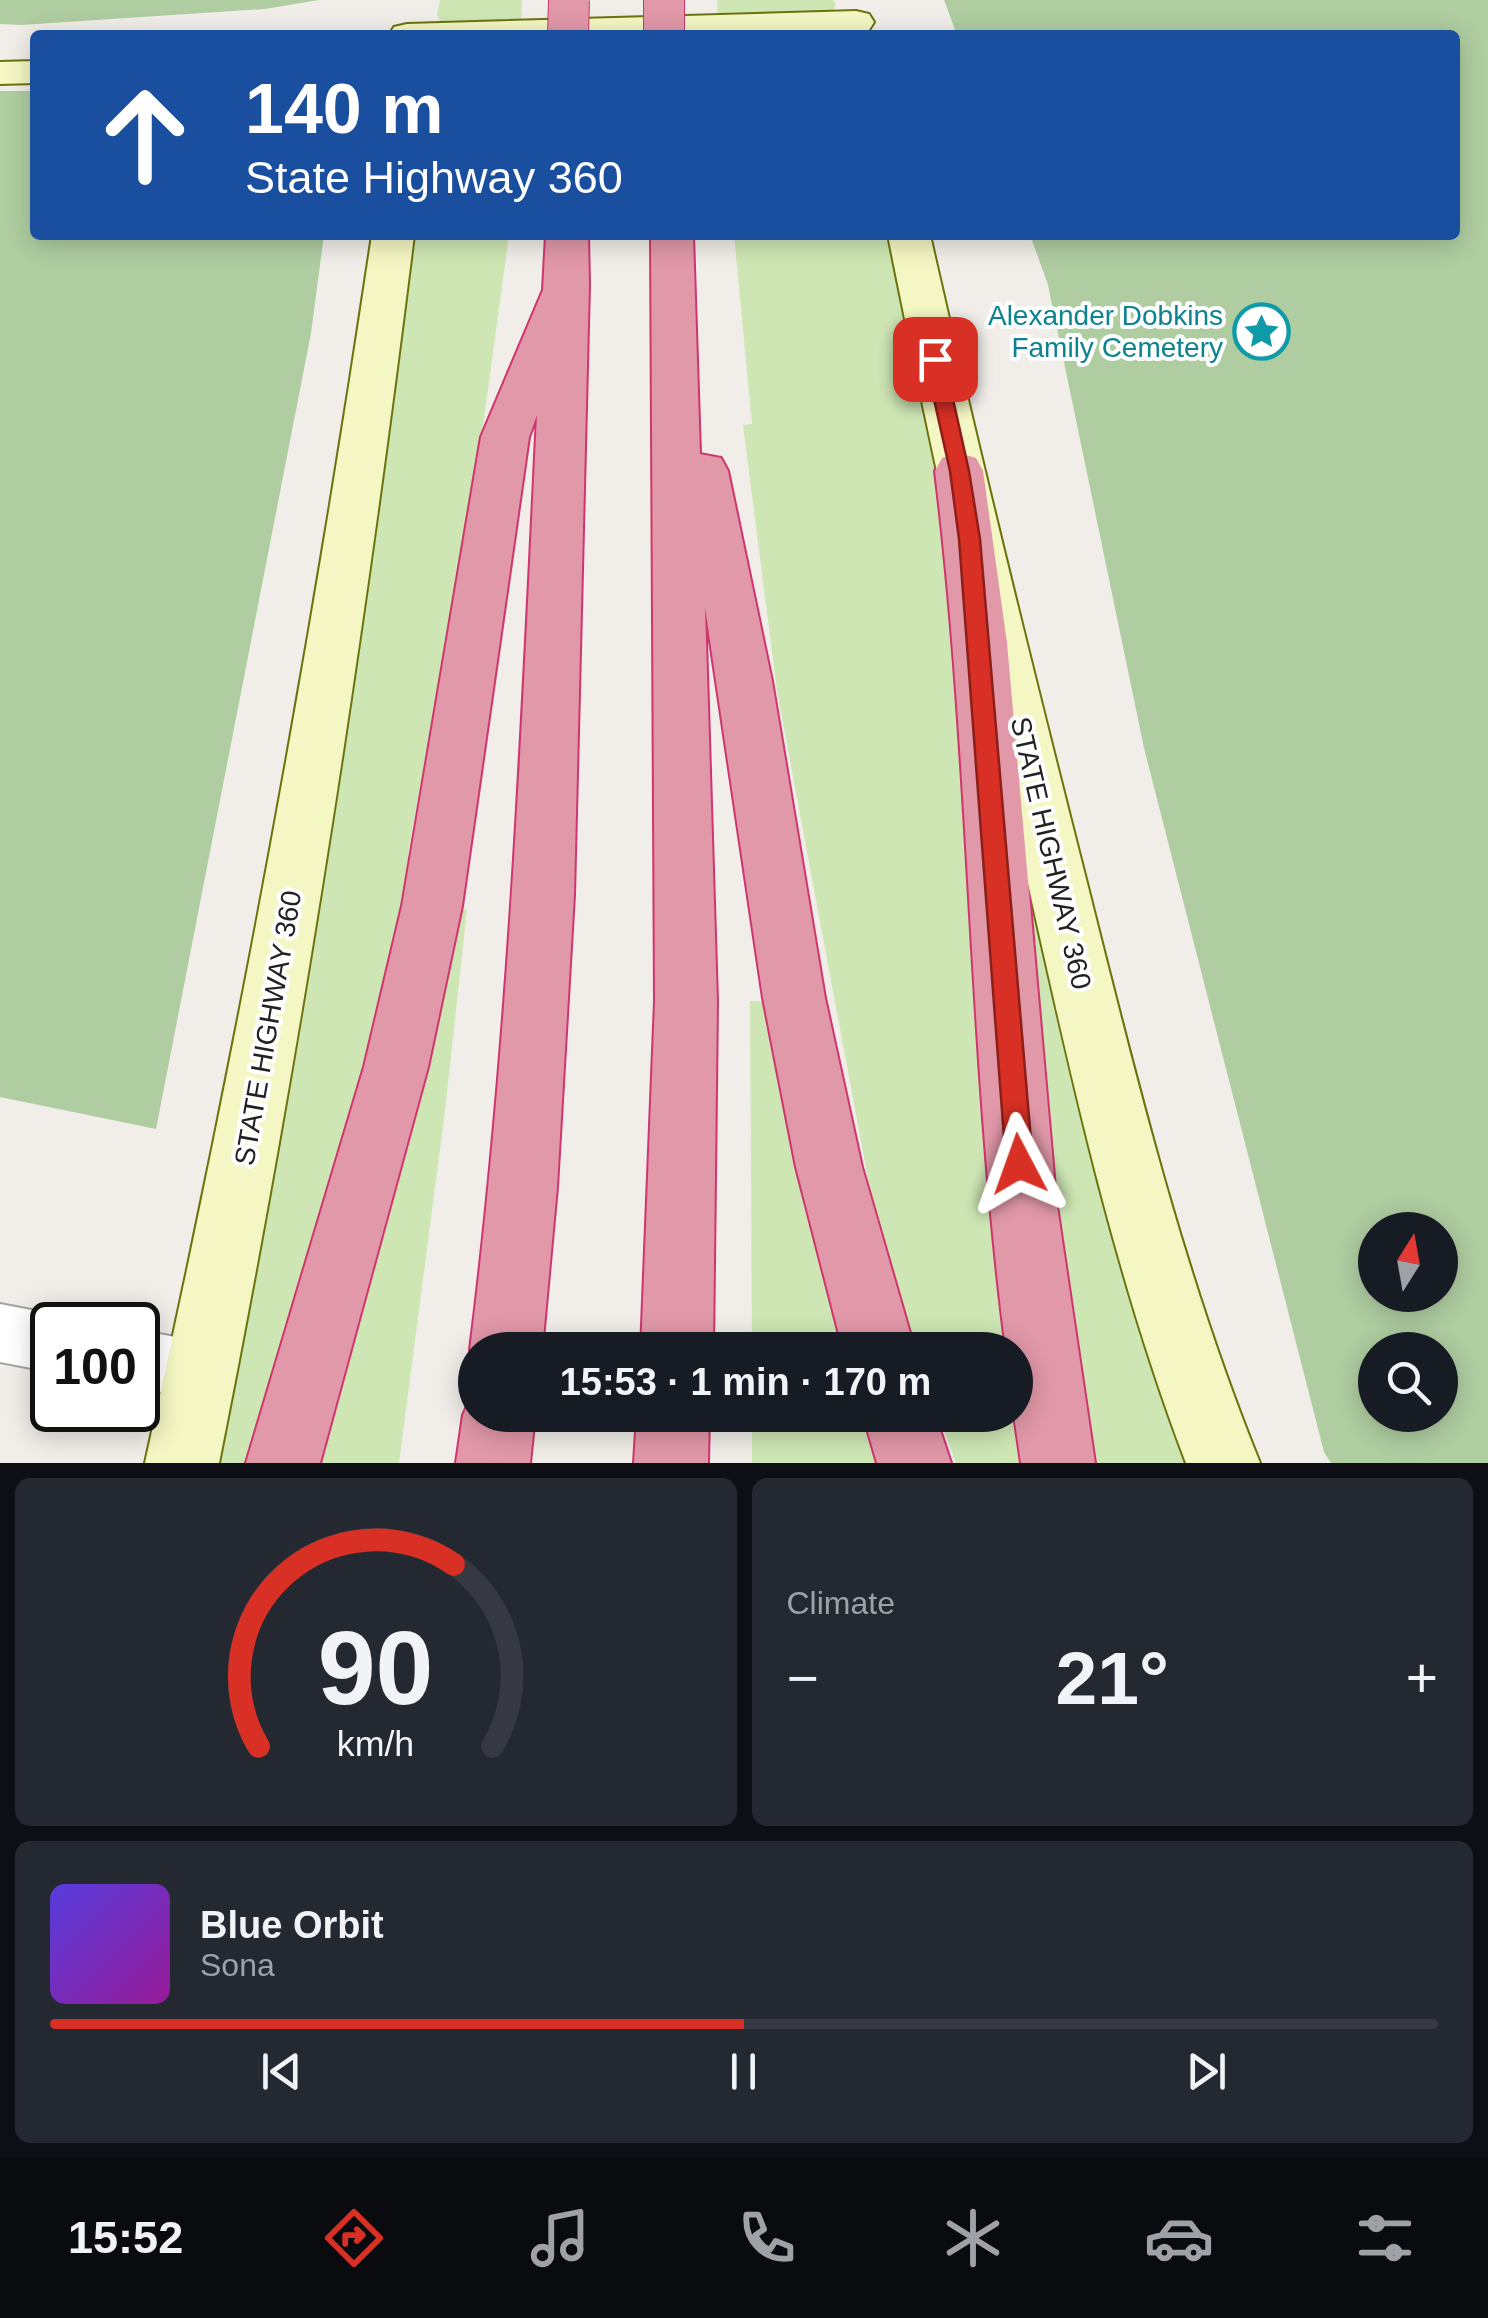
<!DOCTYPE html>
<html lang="en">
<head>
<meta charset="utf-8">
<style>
  :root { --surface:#171b24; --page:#242831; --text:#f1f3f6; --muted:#9ea1a6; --line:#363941; --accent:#d93025 }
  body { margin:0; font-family:Arial,sans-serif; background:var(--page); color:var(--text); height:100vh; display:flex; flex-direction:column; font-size:38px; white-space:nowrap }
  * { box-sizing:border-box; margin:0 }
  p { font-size:32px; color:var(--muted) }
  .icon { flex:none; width:55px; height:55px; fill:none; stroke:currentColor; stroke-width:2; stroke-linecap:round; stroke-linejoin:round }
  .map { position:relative; height:1463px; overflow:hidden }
  .drawer { display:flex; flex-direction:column; gap:15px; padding:15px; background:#0d0f14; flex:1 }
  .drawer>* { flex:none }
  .top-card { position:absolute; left:30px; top:30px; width:1430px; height:210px; border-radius:10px; box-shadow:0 5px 25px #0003; background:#1a4fa0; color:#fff; overflow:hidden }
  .needle { width:65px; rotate:11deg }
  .tools { position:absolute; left:1358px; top:1212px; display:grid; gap:20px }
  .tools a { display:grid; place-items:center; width:100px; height:100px; border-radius:50%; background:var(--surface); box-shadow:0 5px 25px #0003; font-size:50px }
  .speed { position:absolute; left:30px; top:1302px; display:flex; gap:20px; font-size:50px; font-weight:700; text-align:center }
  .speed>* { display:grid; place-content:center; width:130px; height:130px; border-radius:50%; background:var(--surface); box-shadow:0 5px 25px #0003; line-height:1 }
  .speed .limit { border:5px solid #111; border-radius:15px; background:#fff; color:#111 }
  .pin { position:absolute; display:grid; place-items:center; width:85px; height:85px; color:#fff; margin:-42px; border-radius:20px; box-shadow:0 5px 15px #0006 }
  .me { position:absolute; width:110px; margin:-55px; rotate:356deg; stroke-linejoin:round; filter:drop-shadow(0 0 8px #0008) }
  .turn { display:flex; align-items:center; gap:35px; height:210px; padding:0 50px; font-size:45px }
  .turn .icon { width:130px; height:130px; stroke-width:2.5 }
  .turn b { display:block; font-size:70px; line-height:85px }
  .big { font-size:75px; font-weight:700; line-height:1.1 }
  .drawer .widget { flex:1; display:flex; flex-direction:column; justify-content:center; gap:15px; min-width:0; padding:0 35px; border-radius:15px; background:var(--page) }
  .drawer .dial { align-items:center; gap:0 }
  .dial svg { height:260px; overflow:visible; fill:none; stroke:var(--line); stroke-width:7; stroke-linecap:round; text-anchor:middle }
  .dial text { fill:var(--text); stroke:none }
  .song { display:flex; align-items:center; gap:30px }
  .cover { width:120px; height:120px; border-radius:15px; background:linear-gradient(135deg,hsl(250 70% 55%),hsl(300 70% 35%)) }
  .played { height:10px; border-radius:5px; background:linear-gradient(90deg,var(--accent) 50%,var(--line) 50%) }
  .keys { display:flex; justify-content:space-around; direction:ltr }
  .heat { display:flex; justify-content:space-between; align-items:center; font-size:55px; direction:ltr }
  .drawer .tiles { flex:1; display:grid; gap:15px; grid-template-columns:1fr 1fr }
  .widget:last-child { grid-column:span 2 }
  .trip { position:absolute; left:458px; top:1332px; width:575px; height:100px; border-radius:50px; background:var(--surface); box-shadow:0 5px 25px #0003; font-weight:700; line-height:100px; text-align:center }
  .dock { display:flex; height:160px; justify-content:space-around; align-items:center; background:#090b0e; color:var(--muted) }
  .dock .icon { width:70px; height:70px }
  .dock .current { color:var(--accent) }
  .dock b { font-size:45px; color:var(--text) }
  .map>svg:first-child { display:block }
</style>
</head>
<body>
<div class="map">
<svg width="1488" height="1463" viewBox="0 0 1488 1463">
  <rect width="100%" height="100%" fill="#f1eee9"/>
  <!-- grass -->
  <path fill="#cee6b4" d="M440 0H522L521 23 442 25 437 15Z
    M717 0H834L836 6 830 14 718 17Z
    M409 235H509L480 448 408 854 416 855 386 997 254 1463H210Z
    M734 235H885L890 250 946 522 1015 1350H915L884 1265 777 691 743 425 752 424Z
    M1033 870 1188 1463H1085L1017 871Z
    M445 909H467L445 1111 399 1463H305Z
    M750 1001 768 1002 804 1208 847 1350H752Z
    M752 1415H866L881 1463H752Z
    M938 1415H1015L1032 1463H956Z"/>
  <!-- forest -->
  <path fill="#afcda1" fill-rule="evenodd" d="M0 0H319L265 9 21 25 0 24Z
    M944 0H1488V1463H1331L1324 1452 1144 748 1048 285 1030 235H1455V35H957ZM1375 1230H1440V1295H1375ZM1375 1350H1440V1415H1375Z
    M0 91H35V235H324L311 333 156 1129 0 1097Z"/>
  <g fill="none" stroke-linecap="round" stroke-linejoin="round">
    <defs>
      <path id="street" d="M0 1304 52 1314 73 1322 52 1325V1372L0 1362Z
        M138 1330 202 1342 223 1350 231 1371 223 1392 202 1400 138 1388Z"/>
      <path id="secondary" d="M856 11 869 14 874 22 869 30 784 35H389L394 27 407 24Z
        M35 61V83L0 84V62Z
        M372 235H414C363 647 300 1056 219 1463H145C236 1056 311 647 372 235Z
        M888 235H930C979 452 1032 667 1087 883 1136 1078 1184 1276 1260 1463H1186C1114 1274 1071 1076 1027 879 979 665 931 451 888 235Z"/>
      <path id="highway" d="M546 235H588L589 285 574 895 557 1187 542 1350H475V1361L470 1350C509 1039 522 727 537 415L529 437 462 906 428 1067 320 1463H246L364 1067 402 906 481 437 543 290Z
        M651 235H693L700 454 721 458 728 471 772 681 825 998 862 1167 915 1350H843L796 1167 763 998 705 607 717 1001 713 1350H641L655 1001Z
        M959 453 976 458 983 471 1007 643 1056 1199 1095 1463H1021L1014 1415 1015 1350H1006C968 1058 971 763 935 471L942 458Z
        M475 1388V1415H535L530 1463H456L463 1415Z
        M637 1415H709L708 1463H634Z
        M863 1415H935L951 1463H877Z"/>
    </defs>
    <!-- street casing -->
    <use href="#street" stroke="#a3a3a3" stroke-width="4"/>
    <!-- secondary casing -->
    <use href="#secondary" stroke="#6b730e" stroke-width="4"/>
    <!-- highway casing -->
    <use href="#highway" stroke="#cf366f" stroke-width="4"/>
    <!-- street -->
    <use href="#street" fill="#fff" fill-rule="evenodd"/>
    <!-- secondary -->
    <use href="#secondary" fill="#f4f6c3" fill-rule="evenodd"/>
    <!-- highway -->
    <use href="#highway" fill="#e198a8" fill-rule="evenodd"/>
    <defs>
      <path id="highway-bridge" d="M664 0V35
        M568 35 569 0"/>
    </defs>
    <!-- highway-bridge casing -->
    <use href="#highway-bridge" stroke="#cf366f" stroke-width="42" stroke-linecap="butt"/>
    <!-- highway-bridge -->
    <use href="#highway-bridge" stroke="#e198a8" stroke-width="40"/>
  </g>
  <!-- route -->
  <path fill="#d93025" stroke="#8d1f18" stroke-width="2.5" d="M935 352 944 359 969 471 980 539 1033 1164 1029 1174 1019 1178 1010 1174 1006 1164 959 539 950 471 925 359Z"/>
  <!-- icons -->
  <defs>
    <symbol id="sight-ring" viewBox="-11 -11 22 22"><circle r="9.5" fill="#fff" stroke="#0f9aa8" stroke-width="1.5"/><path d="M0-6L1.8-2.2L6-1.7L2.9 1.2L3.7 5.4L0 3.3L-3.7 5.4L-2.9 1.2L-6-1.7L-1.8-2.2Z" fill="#0f9aa8"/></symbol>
  </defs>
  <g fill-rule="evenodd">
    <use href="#sight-ring" x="1230" y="300" width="63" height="63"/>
  </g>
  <g text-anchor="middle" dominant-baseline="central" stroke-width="8" stroke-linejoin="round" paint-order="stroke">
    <!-- culture labels -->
    <g font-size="28" fill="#0d838f" stroke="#fff" text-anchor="end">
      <text x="1223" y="315">Alexander Dobkins<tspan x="1223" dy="32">Family Cemetery</tspan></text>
    </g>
    <!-- street labels -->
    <g font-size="28" fill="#222" stroke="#fff">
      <text transform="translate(1051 853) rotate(77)">STATE HIGHWAY 360</text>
      <text transform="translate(268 1028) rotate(-80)">STATE HIGHWAY 360</text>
    </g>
  </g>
</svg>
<div class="tools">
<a><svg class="needle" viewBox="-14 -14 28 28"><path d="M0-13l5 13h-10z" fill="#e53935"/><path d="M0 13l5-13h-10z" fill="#9ea1a6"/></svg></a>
<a><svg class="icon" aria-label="search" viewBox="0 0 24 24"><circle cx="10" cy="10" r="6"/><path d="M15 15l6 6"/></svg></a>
</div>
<div class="speed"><div class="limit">100</div></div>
<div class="pin" style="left:935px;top:359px;background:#d93025"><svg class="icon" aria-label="arrive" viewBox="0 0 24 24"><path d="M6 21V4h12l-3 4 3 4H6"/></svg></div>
<svg class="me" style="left:1019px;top:1164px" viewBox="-20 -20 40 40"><path d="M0-17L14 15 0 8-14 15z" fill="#d93025" stroke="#fff" stroke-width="4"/></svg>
<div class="trip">15:53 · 1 min · 170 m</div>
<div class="top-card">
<div class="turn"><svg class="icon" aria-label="ahead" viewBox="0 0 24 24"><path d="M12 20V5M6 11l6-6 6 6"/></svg><div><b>140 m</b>State Highway 360</div></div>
</div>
</div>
<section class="drawer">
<div class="tiles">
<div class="widget dial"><svg viewBox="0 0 100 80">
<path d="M14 69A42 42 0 1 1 86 69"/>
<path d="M14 69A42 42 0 0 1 74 13" stroke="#d93025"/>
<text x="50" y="56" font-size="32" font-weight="700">90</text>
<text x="50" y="72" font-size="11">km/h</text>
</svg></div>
<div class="widget"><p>Climate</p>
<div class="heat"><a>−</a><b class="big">21°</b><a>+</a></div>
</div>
<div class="widget">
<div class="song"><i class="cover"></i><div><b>Blue Orbit</b><p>Sona</p></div></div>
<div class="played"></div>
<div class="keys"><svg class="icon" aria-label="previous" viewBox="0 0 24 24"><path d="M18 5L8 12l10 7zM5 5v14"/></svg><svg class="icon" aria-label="pause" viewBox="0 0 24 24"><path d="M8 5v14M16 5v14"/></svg><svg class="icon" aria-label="next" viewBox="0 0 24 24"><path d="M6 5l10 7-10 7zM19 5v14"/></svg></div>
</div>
</div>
</section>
<nav class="dock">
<b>15:52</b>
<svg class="icon current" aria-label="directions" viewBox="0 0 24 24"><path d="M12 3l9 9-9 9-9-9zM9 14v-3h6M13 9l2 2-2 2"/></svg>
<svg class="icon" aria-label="music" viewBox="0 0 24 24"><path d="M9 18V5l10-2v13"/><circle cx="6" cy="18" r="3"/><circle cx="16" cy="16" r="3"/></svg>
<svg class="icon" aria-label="phone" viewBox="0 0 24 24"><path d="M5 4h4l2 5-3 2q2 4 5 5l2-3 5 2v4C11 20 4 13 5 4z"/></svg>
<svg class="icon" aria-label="climate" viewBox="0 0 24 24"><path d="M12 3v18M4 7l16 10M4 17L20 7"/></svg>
<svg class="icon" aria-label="car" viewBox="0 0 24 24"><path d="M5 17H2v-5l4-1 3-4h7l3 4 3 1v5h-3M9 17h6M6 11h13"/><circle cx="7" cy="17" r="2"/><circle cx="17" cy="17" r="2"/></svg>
<svg class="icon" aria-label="filters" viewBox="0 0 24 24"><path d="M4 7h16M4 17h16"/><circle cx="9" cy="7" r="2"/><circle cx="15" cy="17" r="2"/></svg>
</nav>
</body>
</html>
